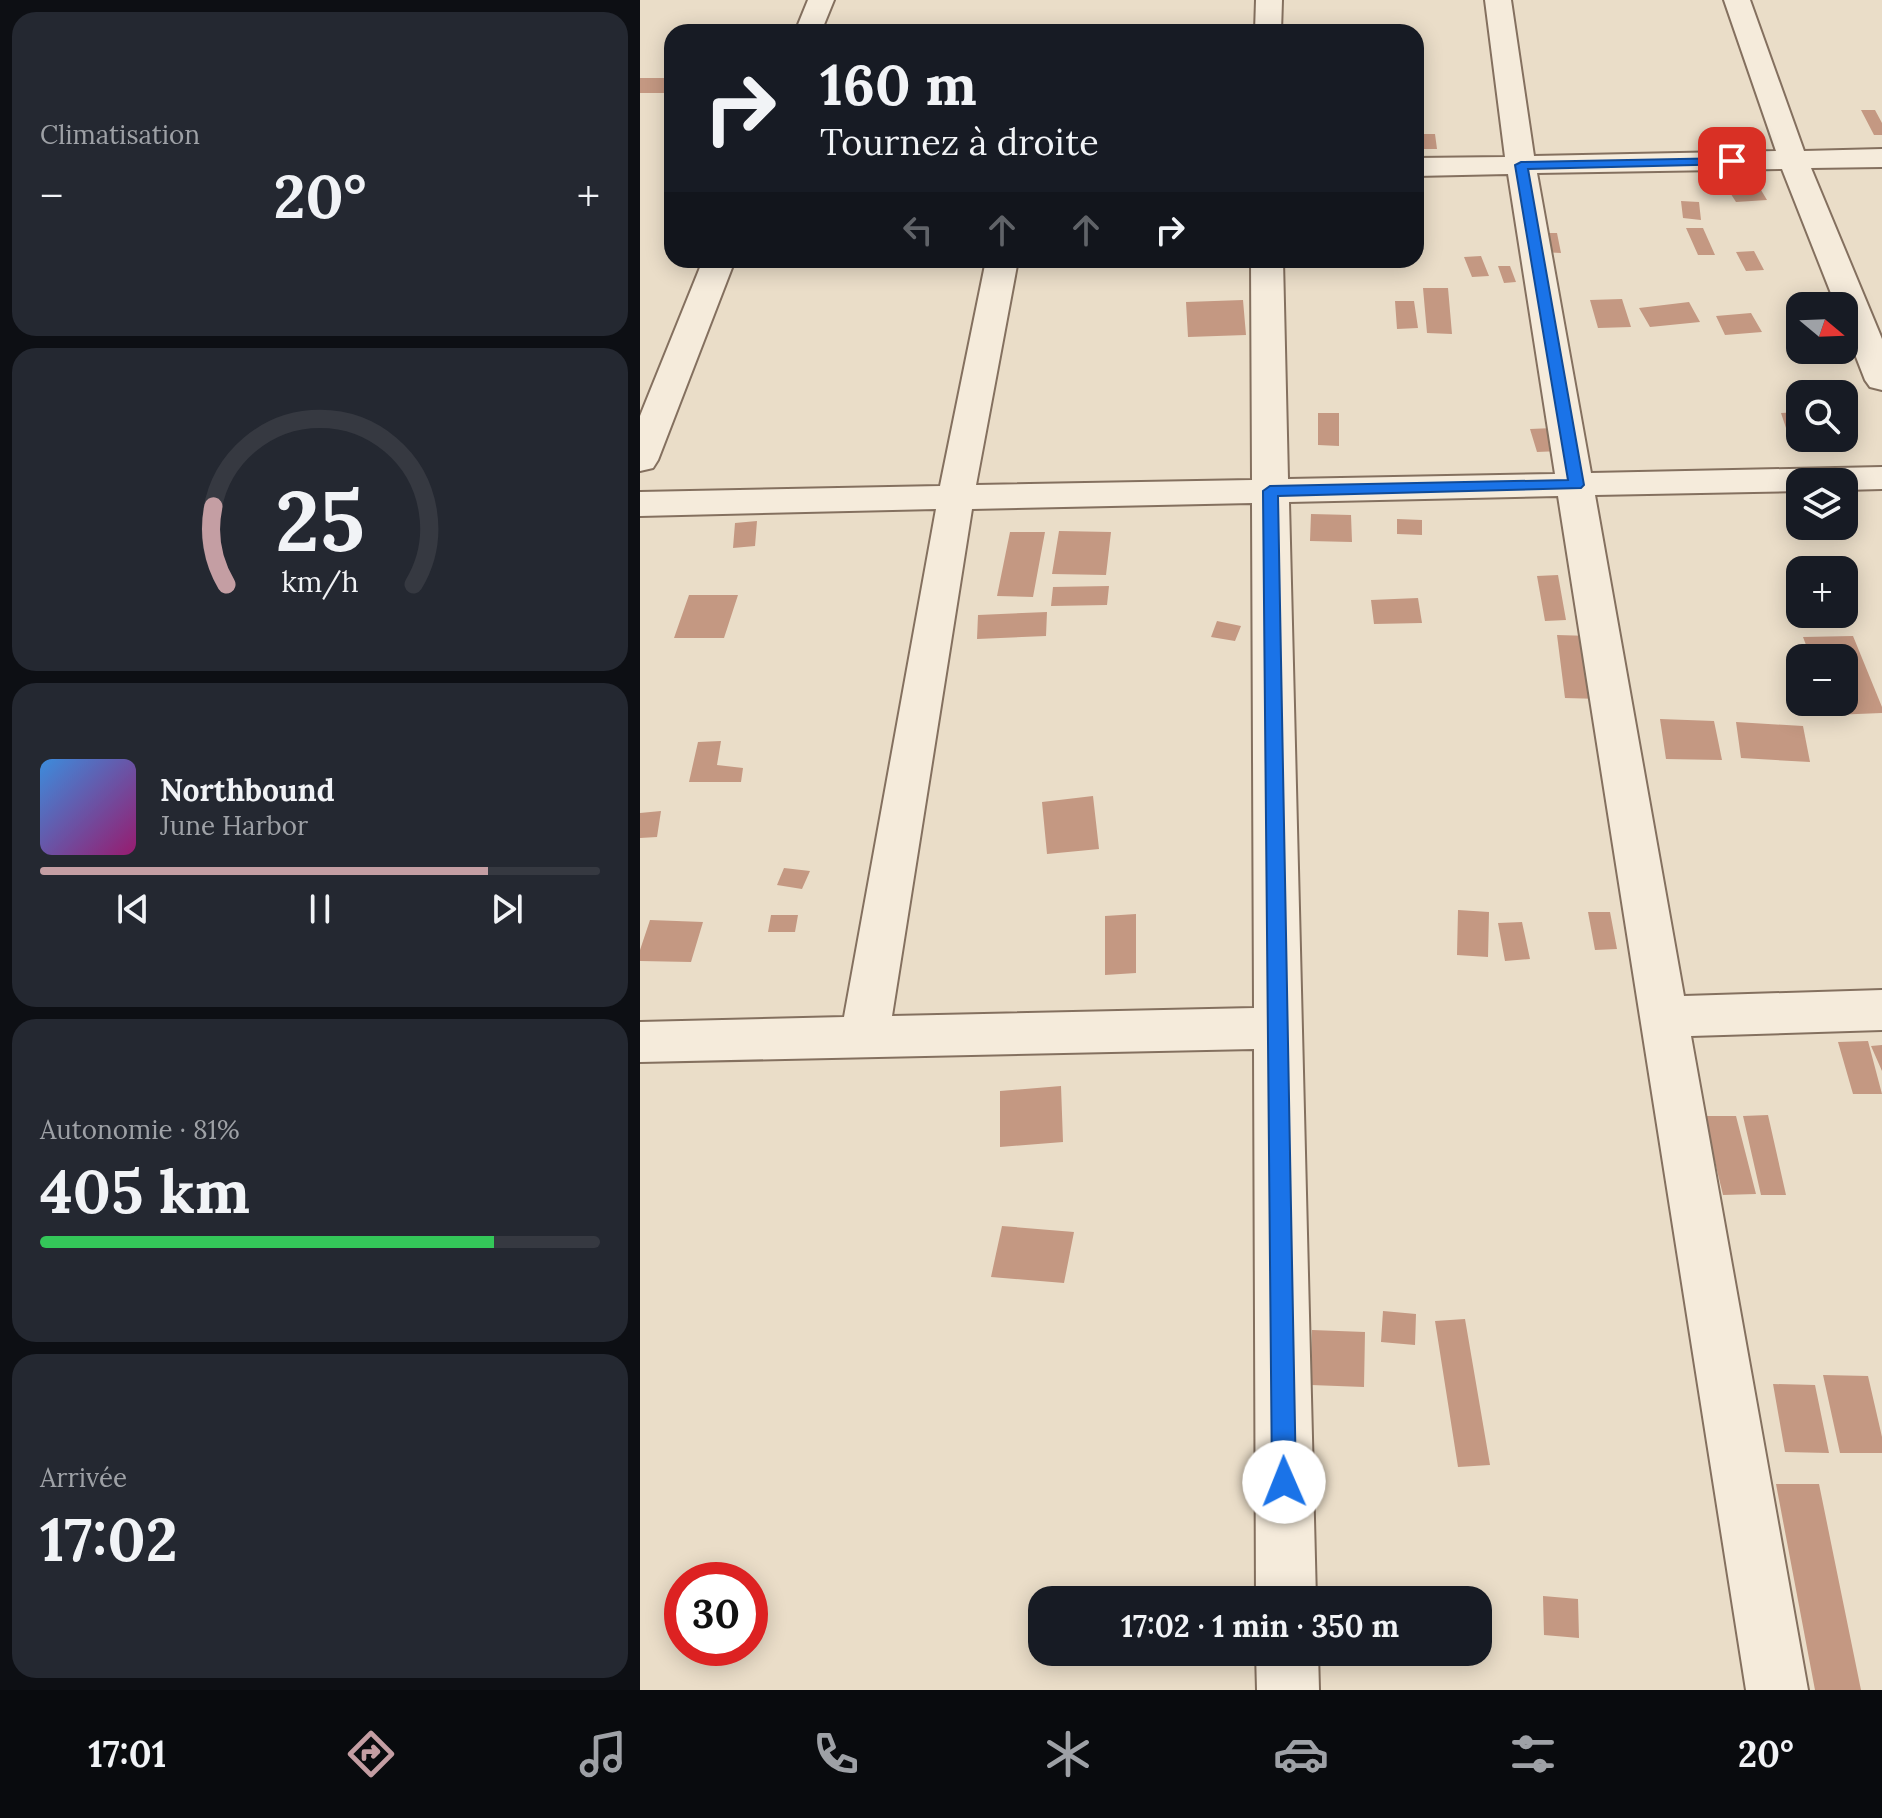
<!DOCTYPE html>
<html lang="fr">
<head>
<meta charset="utf-8">
<style>
  :root { --surface:#171b24; --page:#242831; --text:#f1f3f6; --muted:#9ea1a6; --line:#363941; --accent:#c49ea3 }
  body { margin:0; font-family:Lora,serif; background:var(--page); color:var(--text); height:100vh; display:flex; flex-direction:column; font-size:30px; white-space:nowrap }
  * { box-sizing:border-box; margin:0 }
  p { font-size:26px; color:var(--muted) }
  .icon { flex:none; width:44px; height:44px; fill:none; stroke:currentColor; stroke-width:2; stroke-linecap:round; stroke-linejoin:round }
  .map { position:relative; flex:1; overflow:hidden }
  .drawer { display:flex; flex-direction:column; gap:12px; padding:12px; background:#0d0f14; width:640px }
  .drawer>* { flex:none }
  .banner { position:absolute; left:24px; top:24px; width:760px; height:244px; border-radius:24px; box-shadow:0 4px 20px #0003; background:#171b24; color:var(--text); overflow:hidden }
  .needle { width:52px; rotate:109deg }
  .buttons { position:absolute; left:1146px; top:292px; display:grid; gap:16px }
  .buttons a { display:grid; place-items:center; width:72px; height:72px; border-radius:16px; background:var(--surface); box-shadow:0 4px 20px #0003; font-size:40px }
  .speed { position:absolute; left:24px; top:1562px; display:flex; gap:16px; font-size:40px; font-weight:700; text-align:center }
  .speed>* { display:grid; place-content:center; width:104px; height:104px; border-radius:50%; background:var(--surface); box-shadow:0 4px 20px #0003; line-height:1 }
  .speed .limit { border:12px solid #d22; background:#fff; color:#111 }
  .pin { position:absolute; display:grid; place-items:center; width:68px; height:68px; color:#fff; margin:-34px; border-radius:16px; box-shadow:0 4px 12px #0006 }
  .me { position:absolute; width:88px; margin:-44px; rotate:359deg; stroke-linejoin:round; filter:drop-shadow(0 0 6px #0008) }
  .turn { display:flex; align-items:center; gap:28px; height:168px; padding:0 24px; font-size:36px }
  .turn .icon { width:104px; height:104px; stroke-width:2.5 }
  .turn b { display:block; font-size:56px; line-height:68px }
  .lanes { display:flex; align-items:center; height:76px; padding:0 24px; background:#0003; justify-content:center; gap:40px; direction:ltr }
  .lanes .off { opacity:.35 }
  .big { font-size:60px; font-weight:700; line-height:1.1 }
  .drawer .widget { flex:1; display:flex; flex-direction:column; justify-content:center; gap:12px; min-width:0; padding:0 28px; border-radius:24px; background:var(--page) }
  .drawer .dial { align-items:center; gap:0 }
  .dial svg { height:208px; overflow:visible; fill:none; stroke:var(--line); stroke-width:7; stroke-linecap:round; text-anchor:middle }
  .dial text { fill:var(--text); stroke:none }
  .song { display:flex; align-items:center; gap:24px }
  .cover { width:96px; height:96px; border-radius:12px; background:linear-gradient(135deg,hsl(210 70% 55%),hsl(320 70% 35%)) }
  .played { height:8px; border-radius:4px; background:linear-gradient(90deg,var(--accent) 80%,var(--line) 80%) }
  .keys { display:flex; justify-content:space-around; direction:ltr }
  .heat { display:flex; justify-content:space-between; align-items:center; font-size:44px; direction:ltr }
  .charge { height:12px; border-radius:6px; background:linear-gradient(90deg,#34c759 81%,var(--line) 0) }
  .trip { position:absolute; left:388px; top:1586px; width:464px; height:80px; border-radius:24px; background:var(--surface); box-shadow:0 4px 20px #0003; font-weight:700; line-height:80px; text-align:center }
  .menu { display:flex; height:128px; justify-content:space-around; align-items:center; background:#090b0e; color:var(--muted) }
  .menu .icon { width:56px; height:56px }
  .menu .current { color:var(--accent) }
  .menu b { font-size:36px; color:var(--text) }
  main { display:flex; flex:1; min-height:0 }
  .map>svg:first-child { display:block }
</style>
</head>
<body>
<main>
<section class="drawer">
<div class="widget"><p>Climatisation</p>
<div class="heat"><a>−</a><b class="big">20°</b><a>+</a></div>
</div>
<div class="widget dial"><svg viewBox="0 0 100 80">
<path d="M14 69A42 42 0 1 1 86 69"/>
<path d="M14 69A42 42 0 0 1 9 39" stroke="#c49ea3"/>
<text x="50" y="56" font-size="32" font-weight="700">25</text>
<text x="50" y="72" font-size="11">km/h</text>
</svg></div>
<div class="widget">
<div class="song"><i class="cover"></i><div><b>Northbound</b><p>June Harbor</p></div></div>
<div class="played"></div>
<div class="keys"><svg class="icon" aria-label="previous" viewBox="0 0 24 24"><path d="M18 5L8 12l10 7zM5 5v14"/></svg><svg class="icon" aria-label="pause" viewBox="0 0 24 24"><path d="M8 5v14M16 5v14"/></svg><svg class="icon" aria-label="next" viewBox="0 0 24 24"><path d="M6 5l10 7-10 7zM19 5v14"/></svg></div>
</div>
<div class="widget"><p>Autonomie · 81%</p><b class="big">405 km</b><div class="charge"></div></div>
<div class="widget"><p>Arrivée</p><b class="big">17:02</b></div>
</section>
<div class="map">
<svg width="1242" height="1690" viewBox="0 0 1242 1690">
  <rect width="100%" height="100%" fill="#eaddc8"/>
  <!-- building -->
  <path fill="#c49882" d="M398 25H427V32H398Z
    M0 78H32V79L26 93H0Z
    M1221 110H1235L1242 123V135H1234Z
    M776 134H795L797 149H776Z
    M1118 185 1127 200 1096 202 1087 188Z
    M1041 201 1059 202 1061 220 1043 218Z
    M1046 228H1063L1075 255H1058Z
    M899 233H917L921 253 902 252Z
    M1114 251 1124 270 1106 271 1096 252Z
    M841 256 849 276 832 277 824 257Z
    M672 260H716L718 263 674 267Z
    M858 266H870L876 282 864 283Z
    M783 288H808L812 334 787 333Z
    M982 299 991 327 958 328 950 300Z
    M603 300 606 335 548 337 546 302Z
    M755 301H774L778 328 757 329Z
    M1049 302 1060 322 1010 327 999 308Z
    M1111 313 1122 332 1085 335 1076 316Z
    M1160 412V440H1150L1141 413Z
    M678 413H699V446L678 445Z
    M913 428 920 451 897 452 890 429Z
    M671 514 711 515 712 542 670 541Z
    M757 519 782 520V535L757 534Z
    M117 521 115 546 93 548 95 523Z
    M419 531 471 532 466 575 412 574Z
    M370 532H405L393 597 357 596Z
    M918 575 926 620 905 621 897 576Z
    M469 586 467 605 411 606 413 587Z
    M49 595H98L84 638H34Z
    M778 598 782 623 734 624 731 600Z
    M407 612 406 636 337 639 338 615Z
    M577 621 601 626 595 641 571 637Z
    M917 635 951 636 961 699 925 698Z
    M1213 636 1242 707V713L1192 715 1187 702H1204V658H1171L1163 637Z
    M1020 719 1074 721 1082 760 1026 759Z
    M1096 722 1163 726 1170 762 1101 758Z
    M81 741 77 765 103 768 101 782H49L58 742Z
    M453 796 459 849 407 854 402 802Z
    M21 811 17 837 0 838V813Z
    M144 868 170 871 162 889 137 885Z
    M818 910 849 912 848 957 817 955Z
    M948 912H970L977 949 955 950Z
    M496 914V973L465 975V916Z
    M131 915H158L155 932H128Z
    M10 920 63 922 51 962 0 961V950Z
    M882 922 890 959 865 961 858 923Z
    M1228 1041 1242 1094H1213L1198 1042Z
    M1242 1045V1071L1231 1046Z
    M421 1086 423 1142 360 1147V1091Z
    M1128 1115 1146 1195H1121L1103 1116Z
    M1064 1116H1096L1116 1194 1083 1195Z
    M362 1226 434 1232 424 1283 351 1277Z
    M743 1311 776 1314 775 1345 741 1342Z
    M825 1319 850 1465 818 1467 795 1321Z
    M672 1330 725 1332 724 1387 671 1385Z
    M1183 1375 1228 1376 1242 1437V1453H1200Z
    M1133 1384 1175 1385 1189 1453 1145 1452Z
    M1136 1484H1179L1221 1690H1175Z
    M903 1596 938 1599 939 1638 904 1635Z"/>
  <g fill="none" stroke-linecap="round" stroke-linejoin="round">
    <defs>
      <path id="street" d="M168 0H194L181 32H155Z
        M616 0H642L641 32H615Z
        M845 0H871L894 156 1136 151 1084 0H1110L1164 151 1242 149V167L1171 168 1242 339V390L1230 387 1225 380 1204 326V306H1196L1142 169 897 173 951 473 1242 467V489L1204 490V482H1160V491L955 495 1044 996 1242 990V1030L1051 1036 1168 1690H1106L918 496 649 502 676 1600H616L614 1049 0 1062V1022L204 1017 296 509 0 516V492L300 486 346 260H378L336 485 612 480 611 260H643L648 479 915 474 868 174 776 176V158L865 157ZM612 503 614 1008 252 1016 332 509Z
        M63 260H95L18 460 13 468 0 471V416Z
        M616 1652H678L679 1690H617Z"/>
    </defs>
    <!-- street casing -->
    <use href="#street" stroke="#84705f" stroke-width="4"/>
    <!-- street -->
    <use href="#street" fill="#f5ebdb" fill-rule="evenodd"/>
  </g>
  <!-- route -->
  <path fill="#1a73e8" stroke="#114b97" stroke-width="2" d="M1092 158 1096 159V164L888 169 944 485 941 488 638 496 656 1482 653 1491 644 1494 636 1491 632 1482 623 491 630 486 928 480 875 165 881 162Z"/>
</svg>
<div class="buttons">
<a><svg class="needle" viewBox="-14 -14 28 28"><path d="M0-13l5 13h-10z" fill="#e53935"/><path d="M0 13l5-13h-10z" fill="#9ea1a6"/></svg></a>
<a><svg class="icon" aria-label="search" viewBox="0 0 24 24"><circle cx="10" cy="10" r="6"/><path d="M15 15l6 6"/></svg></a>
<a><svg class="icon" aria-label="layers" viewBox="0 0 24 24"><path d="M12 4l9 5-9 5-9-5zM3 14l9 5 9-5"/></svg></a>
<a>+</a>
<a>−</a>
</div>
<div class="speed"><div class="limit">30</div></div>
<div class="pin" style="left:1092px;top:161px;background:#d93025"><svg class="icon" aria-label="arrive" viewBox="0 0 24 24"><path d="M6 21V4h12l-3 4 3 4H6"/></svg></div>
<svg class="me" style="left:644px;top:1482px" viewBox="-20 -20 40 40"><circle r="19" fill="#fff"/><path d="M0-13L10 11 0 6-10 11z" fill="#1a73e8"/></svg>
<div class="trip">17:02 · 1 min · 350 m</div>
<div class="banner">
<div class="turn"><svg class="icon" aria-label="right" viewBox="0 0 24 24"><path d="M7 20v-9h11M14 6l5 5-5 5"/></svg><div><b>160 m</b>Tournez à droite</div></div>
<div class="lanes"><svg class="icon off" aria-label="left" viewBox="0 0 24 24"><path d="M17 20v-9H6M10 6l-5 5 5 5"/></svg><svg class="icon off" aria-label="ahead" viewBox="0 0 24 24"><path d="M12 20V5M6 11l6-6 6 6"/></svg><svg class="icon off" aria-label="ahead" viewBox="0 0 24 24"><path d="M12 20V5M6 11l6-6 6 6"/></svg><svg class="icon" aria-label="right" viewBox="0 0 24 24"><path d="M7 20v-9h11M14 6l5 5-5 5"/></svg></div>
</div>
</div>
</main>
<nav class="menu">
<b>17:01</b>
<svg class="icon current" aria-label="directions" viewBox="0 0 24 24"><path d="M12 3l9 9-9 9-9-9zM9 14v-3h6M13 9l2 2-2 2"/></svg>
<svg class="icon" aria-label="music" viewBox="0 0 24 24"><path d="M9 18V5l10-2v13"/><circle cx="6" cy="18" r="3"/><circle cx="16" cy="16" r="3"/></svg>
<svg class="icon" aria-label="phone" viewBox="0 0 24 24"><path d="M5 4h4l2 5-3 2q2 4 5 5l2-3 5 2v4C11 20 4 13 5 4z"/></svg>
<svg class="icon" aria-label="climate" viewBox="0 0 24 24"><path d="M12 3v18M4 7l16 10M4 17L20 7"/></svg>
<svg class="icon" aria-label="car" viewBox="0 0 24 24"><path d="M5 17H2v-5l4-1 3-4h7l3 4 3 1v5h-3M9 17h6M6 11h13"/><circle cx="7" cy="17" r="2"/><circle cx="17" cy="17" r="2"/></svg>
<svg class="icon" aria-label="filters" viewBox="0 0 24 24"><path d="M4 7h16M4 17h16"/><circle cx="9" cy="7" r="2"/><circle cx="15" cy="17" r="2"/></svg>
<b>20°</b>
</nav>
</body>
</html>
